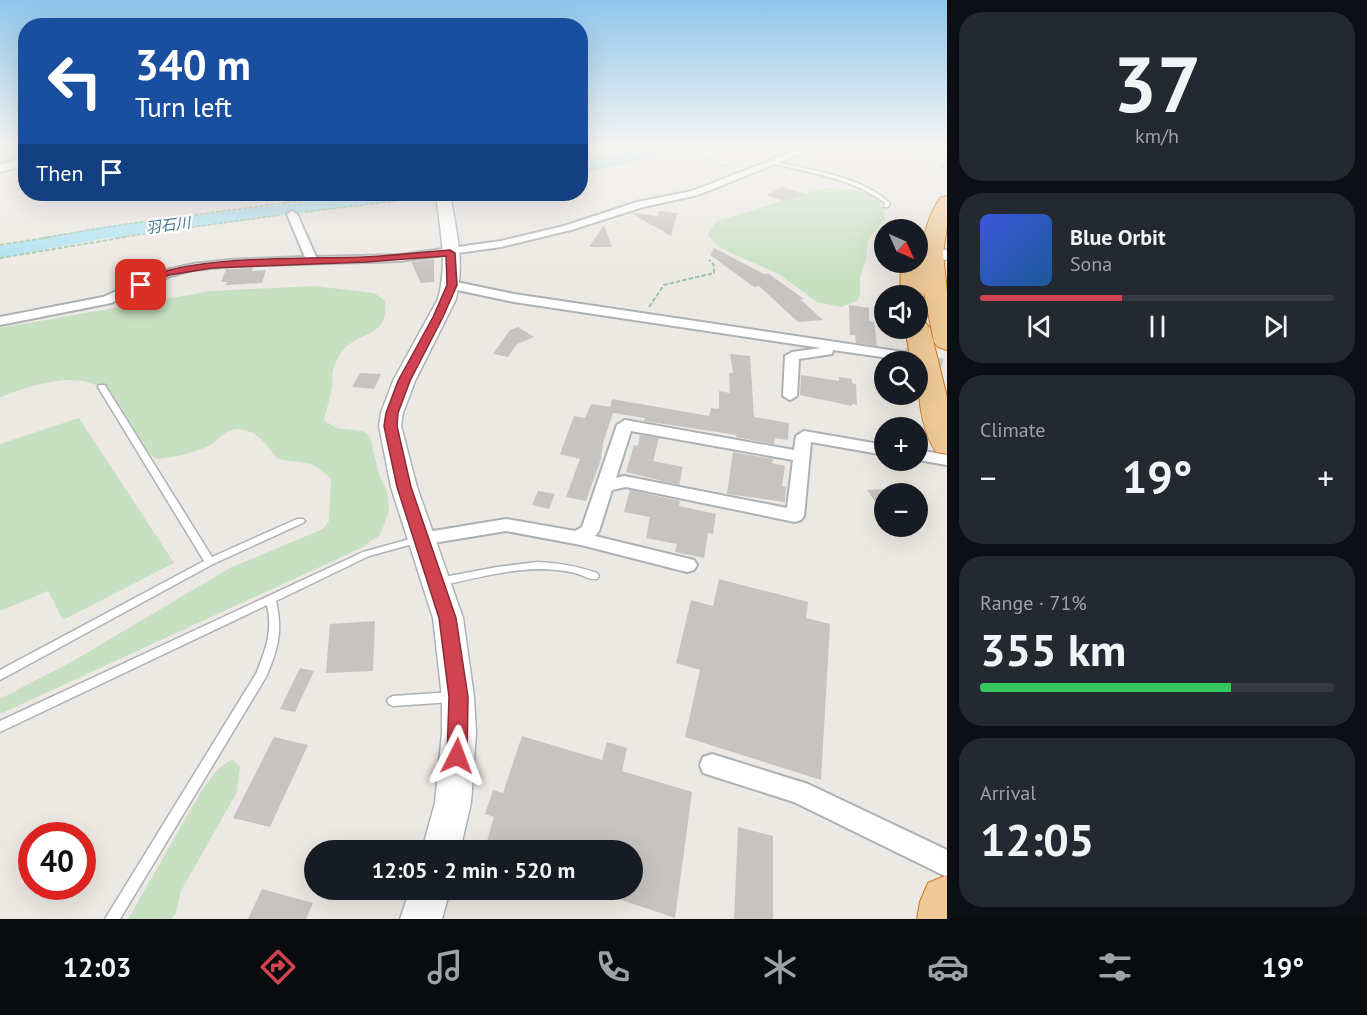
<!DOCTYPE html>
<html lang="en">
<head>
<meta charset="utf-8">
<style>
  :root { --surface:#171b24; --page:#242831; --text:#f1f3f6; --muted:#9ea1a6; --line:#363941; --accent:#d24351 }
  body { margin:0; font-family:"PT Sans","Noto Sans JP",sans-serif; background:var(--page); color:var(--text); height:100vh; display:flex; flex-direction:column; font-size:22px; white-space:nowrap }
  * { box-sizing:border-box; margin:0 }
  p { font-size:20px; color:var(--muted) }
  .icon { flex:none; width:33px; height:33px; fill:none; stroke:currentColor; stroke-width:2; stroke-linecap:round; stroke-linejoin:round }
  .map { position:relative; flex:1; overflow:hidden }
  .drawer { display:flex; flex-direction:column; gap:12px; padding:12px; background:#0d0f14; width:420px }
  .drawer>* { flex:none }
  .banner { position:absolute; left:18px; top:18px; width:570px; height:183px; border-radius:24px; box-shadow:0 6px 24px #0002; background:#1a4fa0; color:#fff; overflow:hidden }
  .needle { width:39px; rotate:135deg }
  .tools { position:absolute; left:874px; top:219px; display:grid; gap:12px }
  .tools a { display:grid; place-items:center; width:54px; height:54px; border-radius:50%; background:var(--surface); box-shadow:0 6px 24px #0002; font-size:30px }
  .speed { position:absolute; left:18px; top:822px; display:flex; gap:12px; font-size:30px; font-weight:700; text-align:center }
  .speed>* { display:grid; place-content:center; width:78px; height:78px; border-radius:50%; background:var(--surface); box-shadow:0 6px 24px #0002; line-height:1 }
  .speed .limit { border:9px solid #d22; background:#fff; color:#111 }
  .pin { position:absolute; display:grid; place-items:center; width:51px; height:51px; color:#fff; margin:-26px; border-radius:12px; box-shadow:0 3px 9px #0006 }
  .me { position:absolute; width:66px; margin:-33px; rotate:3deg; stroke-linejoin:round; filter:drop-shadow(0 0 4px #0008) }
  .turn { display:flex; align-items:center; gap:21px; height:126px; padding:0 18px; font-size:27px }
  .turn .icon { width:78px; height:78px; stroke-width:2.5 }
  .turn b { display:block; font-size:42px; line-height:51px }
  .then { display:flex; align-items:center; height:57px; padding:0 18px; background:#0003; gap:12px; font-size:22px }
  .big { font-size:45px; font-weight:700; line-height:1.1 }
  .drawer .widget { flex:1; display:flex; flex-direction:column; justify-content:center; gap:9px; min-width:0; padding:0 21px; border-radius:24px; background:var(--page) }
  .drawer .dial { align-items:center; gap:0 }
  .dial b { font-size:78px; line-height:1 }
  .song { display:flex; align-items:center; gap:18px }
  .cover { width:72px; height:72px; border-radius:9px; background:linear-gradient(135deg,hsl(230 70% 55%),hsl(210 70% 35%)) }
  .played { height:6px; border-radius:3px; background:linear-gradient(90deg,var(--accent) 40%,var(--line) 40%) }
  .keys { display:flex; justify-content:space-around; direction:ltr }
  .heat { display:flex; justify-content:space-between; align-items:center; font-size:33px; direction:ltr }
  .charge { height:9px; border-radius:4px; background:linear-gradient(90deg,#34c759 71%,var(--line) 0) }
  .trip { position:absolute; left:304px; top:840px; width:339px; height:60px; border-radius:30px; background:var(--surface); box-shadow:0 6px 24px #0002; font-weight:700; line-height:60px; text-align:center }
  .tabs { display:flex; height:96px; justify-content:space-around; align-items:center; background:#090b0e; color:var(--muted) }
  .tabs .icon { width:42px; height:42px }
  .tabs .on { color:var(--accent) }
  .tabs b { font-size:27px; color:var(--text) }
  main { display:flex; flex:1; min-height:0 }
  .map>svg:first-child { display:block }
</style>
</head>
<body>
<main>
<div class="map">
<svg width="947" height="919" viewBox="0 0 947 919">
  <rect width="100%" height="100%" fill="#ece8e3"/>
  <!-- green -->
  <path fill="#c8e0c2" d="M824 188C848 188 884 188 885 220L868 240 866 259 860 277V295L857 301 841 307 817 302 779 274 720 248 707 235 717 221Z
    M315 286 374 293 385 301C390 339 357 330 341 353 328 373 335 374 331 393 329 402 326 411 324 420L336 428 362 431 370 436 379 475 387 491 389 511 380 535 361 548 0 714V699L73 661 230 568 323 529 329 521 331 478 312 464 277 459C266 443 251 423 229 431 222 434 217 441 210 445 193 454 175 457 156 459 143 448 138 435 129 422 123 413 115 398 107 392 77 368 32 386 0 397V328L211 291Z
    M79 418 174 563 63 620 48 591 0 611V444Z
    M232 759 240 767 237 792 181 891 176 913 171 919H128L202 790 217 770Z"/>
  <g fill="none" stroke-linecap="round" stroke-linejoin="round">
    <!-- river -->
    <path fill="#abe1f3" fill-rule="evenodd" d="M650 147H675L672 150 633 162 580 174V164Z
      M370 194H418L415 198 409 199 100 239 0 258V246L100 227Z"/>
  </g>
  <!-- building -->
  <path fill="#c7c3c0" d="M783 187 785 188 805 194 784 201 766 195Z
    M659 211 677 213 671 236 631 213 658 216Z
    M604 225 612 247H589Z
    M714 248 764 274H769L804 299H800L823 320 798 322 759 286 754 287 710 255Z
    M434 259V282L421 283 411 262Z
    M253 268 252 271 266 270 262 283 226 285 227 282H221L226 269Z
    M849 305 869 308V321L874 322 877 346 856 343 855 335H850Z
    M518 327 534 337 517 344 508 357 493 354 510 330Z
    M730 354 750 356 754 417 789 423 788 440 775 438 774 444 736 437 737 435 644 421 645 418 613 413 603 443 601 459 586 501 566 497 580 459 560 454 574 416 585 418 591 404 610 407 612 399 709 416 711 408 719 409V391L730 393 729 373H733Z
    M360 373 381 374 374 389 352 387Z
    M801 375 839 381V377L852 379V383L856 384 857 405 852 404V406L800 395Z
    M640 435 659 438 653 461 683 467 679 485 626 472 634 445 638 446Z
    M733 452 773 459 772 463 785 466 782 486 786 487 785 502 727 494Z
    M885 489V516L867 490Z
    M630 490 680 501 679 506 716 514 713 534 708 533 704 558 675 552 677 544 646 538 650 517 624 512Z
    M538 491 555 494 549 509 532 505Z
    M719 579 808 602 806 618 830 624 821 780 685 737 700 670 676 663 691 600 713 606Z
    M375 621 373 671 326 673 330 624Z
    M300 668 314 671 295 712 280 709Z
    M522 736 602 760 607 742 627 748 622 771 692 792 675 918 598 892V890H633V850H518L487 841 494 817 485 814 493 790 503 793Z
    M274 737 308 745 270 827 233 818Z
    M738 827 773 836V919H734Z
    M262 889 313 903 306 919H248Z"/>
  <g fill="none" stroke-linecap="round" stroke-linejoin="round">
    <!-- street-tunnel -->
    <path stroke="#c8c6c3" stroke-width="16" stroke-dasharray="16 8" stroke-linecap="butt" d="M903 356 947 368"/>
    <defs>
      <path id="lane" d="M776 162C814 171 860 176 890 203L888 207H884L885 203C853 179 813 173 774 164V162Z
        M99 385H105L106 387 212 557 297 519H303L305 521 303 523 213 564 0 680V670L204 561 98 387Z
        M417 537 420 538 422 540 420 542 369 556 276 601C283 630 278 650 266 677L120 919H105L257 672C266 648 273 631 267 605L0 732V721L363 552Z
        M537 562C559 563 577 566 597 573L599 576 597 579C589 580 583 575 575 573 563 570 550 569 537 569 504 570 471 579 439 586L436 585 434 582 436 579 439 578 497 567Z
        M452 692 456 694 458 697 456 700 452 702 393 706 389 704 387 701 389 698 393 696Z"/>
      <path id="street" d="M805 147H817L698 195 643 207 571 230 501 247 400 261 230 266 193 270 170 276 111 303 0 325V317L103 297 162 271 193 264 230 260 305 257 287 214 292 211 297 214 316 257 400 255 501 241 564 226 637 202 692 191Z
        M452 281 514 294 903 352 910 356 903 360 833 350 832 354 799 359 797 396 790 400 783 396 785 356 792 352 821 348 514 302 448 288V282Z
        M625 420 794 450 796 436 804 431 885 445V455L811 442 804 516 801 520 795 522 626 487 612 490 599 531 595 536 694 560 697 565 694 570 687 572 581 545 506 531 421 545 414 544 412 539 414 534 421 533 506 519 575 531 582 527 617 425ZM631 431 793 460 787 508 624 476 616 478Z
        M918 450 947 455V465L918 460Z
        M712 754 808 784 947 850V877L794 802 703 773 700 765 703 757Z"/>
      <path id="secondary" d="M26 157V165L0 172V164Z
        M436 194H450C456 229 465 263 456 299L415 381 403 413 401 426 417 487 463 618 474 697 476 733 471 803 460 850H422L435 803 442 733V697L433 618 391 487 379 426 381 413 393 381 438 299C448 264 440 230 436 194Z
        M918 245 947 250V260L918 255Z
        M410 890H450L442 919H400Z"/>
      <path id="highway" d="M947 196V226L943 253 947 292V350L938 347 934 342 924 292V296L918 302V296H900L901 262H918V257L922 260C922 238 928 216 940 198Z
        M918 321 926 323 930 328 947 397V454L936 452C919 426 918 391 918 362H911L905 328H918Z
        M947 875V919H917L920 902 928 883Z"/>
    </defs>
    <!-- lane casing -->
    <use href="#lane" stroke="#aeb1b4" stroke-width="3"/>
    <!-- street casing -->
    <use href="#street" stroke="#aeb1b4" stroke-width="4"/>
    <!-- secondary casing -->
    <use href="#secondary" stroke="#afb3b6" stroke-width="3"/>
    <!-- highway casing -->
    <use href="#highway" stroke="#d1791d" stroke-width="2"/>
    <!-- path-far1 -->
    <path stroke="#9fc5a4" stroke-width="1.5" stroke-dasharray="4 1.5" stroke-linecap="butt" d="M925 147 917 156 947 154
      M679 150 730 167
      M947 160 941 167 947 171
      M580 161 638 147
      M580 173 685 147
      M282 194 286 203
      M305 212 429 197
      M42 238 133 223 353 194
      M115 238 280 215"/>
    <!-- path -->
    <path stroke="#9fc5a4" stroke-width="2" stroke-dasharray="4.5 2" stroke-linecap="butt" d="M0 245 51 237
      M0 258 126 237
      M649 307 664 285 714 273V265L709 260"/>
    <!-- lane -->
    <use href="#lane" fill="#fff" fill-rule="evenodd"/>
    <!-- street -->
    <use href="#street" fill="#fff" fill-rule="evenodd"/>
    <!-- secondary -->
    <use href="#secondary" fill="#fff" fill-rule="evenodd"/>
    <!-- highway -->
    <use href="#highway" fill="#efc997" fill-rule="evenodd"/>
  </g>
  <!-- sky -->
  <linearGradient id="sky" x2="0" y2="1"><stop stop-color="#8fc6ec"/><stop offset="0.53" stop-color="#f6f5f2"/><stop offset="1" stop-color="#f6f5f2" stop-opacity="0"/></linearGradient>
  <rect width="947" height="276" fill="url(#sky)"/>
  <!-- route -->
  <path fill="#d24351" stroke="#882c35" stroke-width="1.5" d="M450 250 455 253 457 285 443 317 410 381 398 413 397 426 411 487 456 618 468 697 467 756 464 762 457 765 450 762 447 756 449 697 439 618 397 487 384 426 386 413 398 381 433 317 447 285 446 256 366 262 212 268 169 275 141 288 136 285C171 254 313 259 363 257 392 256 421 252 450 250Z"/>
  <g text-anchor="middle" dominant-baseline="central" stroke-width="4.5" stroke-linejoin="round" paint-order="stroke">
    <!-- far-water labels -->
    <g font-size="15" font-style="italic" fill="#457893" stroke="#fff">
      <text transform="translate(168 225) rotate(-7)">羽石川</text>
    </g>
  </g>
</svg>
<div class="tools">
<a><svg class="needle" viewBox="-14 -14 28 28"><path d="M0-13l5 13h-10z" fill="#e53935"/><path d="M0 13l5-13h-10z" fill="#9ea1a6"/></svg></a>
<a><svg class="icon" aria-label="sound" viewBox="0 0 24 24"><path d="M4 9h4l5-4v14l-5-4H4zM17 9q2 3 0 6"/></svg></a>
<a><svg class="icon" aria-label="search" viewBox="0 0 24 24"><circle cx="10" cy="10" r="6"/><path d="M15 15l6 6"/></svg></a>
<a>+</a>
<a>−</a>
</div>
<div class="speed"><div class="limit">40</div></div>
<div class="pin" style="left:141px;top:285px;background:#d93025"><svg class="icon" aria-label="arrive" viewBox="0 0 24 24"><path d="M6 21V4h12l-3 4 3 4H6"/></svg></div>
<svg class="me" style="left:457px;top:756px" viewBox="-20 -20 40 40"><path d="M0-17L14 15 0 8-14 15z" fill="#d24351" stroke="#fff" stroke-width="4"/></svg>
<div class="trip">12:05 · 2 min · 520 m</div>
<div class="banner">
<div class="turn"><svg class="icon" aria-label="left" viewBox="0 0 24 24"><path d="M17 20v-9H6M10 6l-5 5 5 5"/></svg><div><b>340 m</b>Turn left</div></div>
<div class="then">Then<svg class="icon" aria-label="arrive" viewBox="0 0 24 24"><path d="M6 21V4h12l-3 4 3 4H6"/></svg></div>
</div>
</div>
<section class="drawer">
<div class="widget dial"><b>37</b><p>km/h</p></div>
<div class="widget">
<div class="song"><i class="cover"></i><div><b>Blue Orbit</b><p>Sona</p></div></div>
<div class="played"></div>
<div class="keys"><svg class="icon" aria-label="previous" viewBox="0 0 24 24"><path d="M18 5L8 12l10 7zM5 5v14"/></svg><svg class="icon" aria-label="pause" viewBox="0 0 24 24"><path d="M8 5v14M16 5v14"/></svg><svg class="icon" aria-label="next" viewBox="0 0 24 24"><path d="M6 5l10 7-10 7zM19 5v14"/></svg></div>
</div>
<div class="widget"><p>Climate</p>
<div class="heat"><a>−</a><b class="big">19°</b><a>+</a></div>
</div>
<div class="widget"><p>Range · 71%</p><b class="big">355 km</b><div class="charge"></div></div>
<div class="widget"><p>Arrival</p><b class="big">12:05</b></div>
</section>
</main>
<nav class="tabs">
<b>12:03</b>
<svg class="icon on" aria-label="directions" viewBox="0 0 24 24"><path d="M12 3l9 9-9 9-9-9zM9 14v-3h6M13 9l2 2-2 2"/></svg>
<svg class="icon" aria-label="music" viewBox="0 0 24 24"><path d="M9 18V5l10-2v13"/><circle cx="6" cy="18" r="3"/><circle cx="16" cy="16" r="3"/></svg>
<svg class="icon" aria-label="phone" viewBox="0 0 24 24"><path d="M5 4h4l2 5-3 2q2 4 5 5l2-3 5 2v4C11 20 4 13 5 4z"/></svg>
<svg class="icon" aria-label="climate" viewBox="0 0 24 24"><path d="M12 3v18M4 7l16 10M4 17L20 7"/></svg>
<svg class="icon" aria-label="car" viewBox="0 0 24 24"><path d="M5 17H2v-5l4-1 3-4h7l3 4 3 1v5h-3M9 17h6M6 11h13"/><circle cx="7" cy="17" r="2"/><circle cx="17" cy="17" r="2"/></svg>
<svg class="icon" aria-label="filters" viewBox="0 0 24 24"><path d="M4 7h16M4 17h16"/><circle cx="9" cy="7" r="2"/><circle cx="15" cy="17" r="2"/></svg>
<b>19°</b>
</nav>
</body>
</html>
